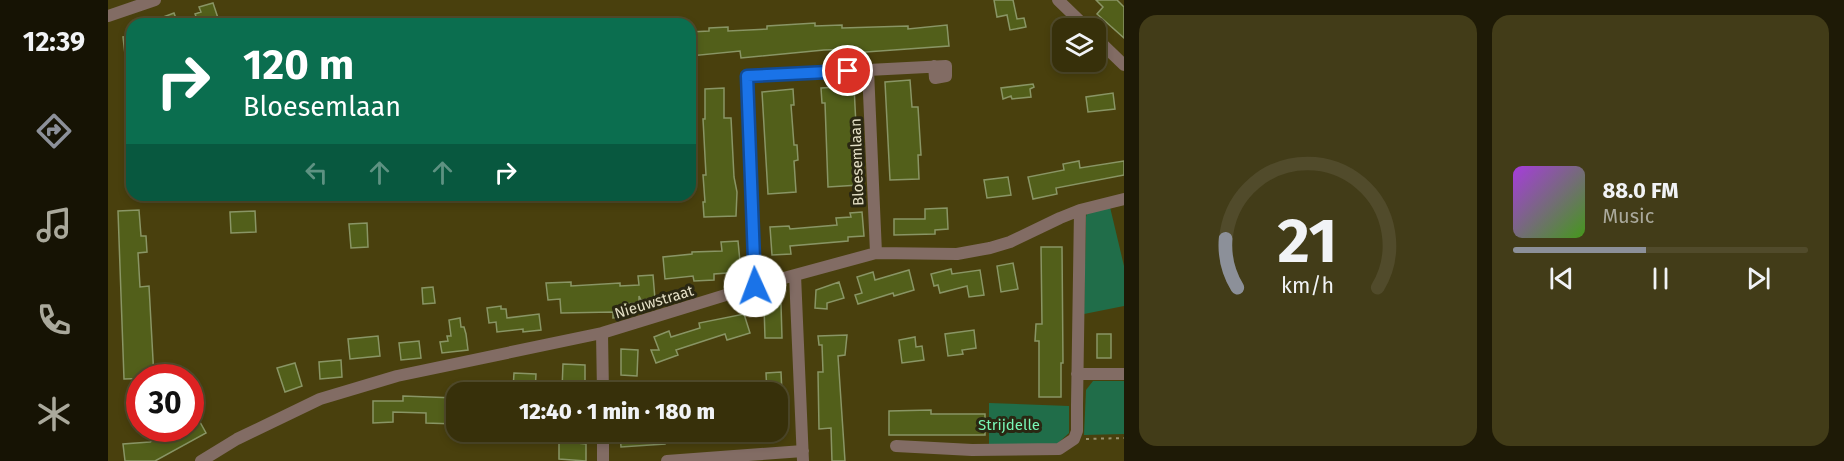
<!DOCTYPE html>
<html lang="en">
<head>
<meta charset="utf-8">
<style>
  :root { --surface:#37300a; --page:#423c18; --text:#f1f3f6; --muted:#aaa99c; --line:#514b2b; --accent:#8c9099 }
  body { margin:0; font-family:"Fira Sans",sans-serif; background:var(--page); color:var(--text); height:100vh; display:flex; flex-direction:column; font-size:22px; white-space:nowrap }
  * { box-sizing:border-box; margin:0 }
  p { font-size:20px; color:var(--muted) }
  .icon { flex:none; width:33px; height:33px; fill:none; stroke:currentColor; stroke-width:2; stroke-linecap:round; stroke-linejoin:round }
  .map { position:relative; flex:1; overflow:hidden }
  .sheet { display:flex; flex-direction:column; gap:15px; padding:15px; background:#1e1a06; width:720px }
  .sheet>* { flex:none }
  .top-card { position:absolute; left:18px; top:18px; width:570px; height:183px; border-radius:18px; box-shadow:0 3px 9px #0003,0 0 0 2px var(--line); background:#0b6e4f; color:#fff; overflow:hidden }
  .controls { position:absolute; left:944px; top:18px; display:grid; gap:12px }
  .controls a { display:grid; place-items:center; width:54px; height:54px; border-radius:12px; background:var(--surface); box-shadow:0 3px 9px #0003,0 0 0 2px var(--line); font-size:30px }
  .speed { position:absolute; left:18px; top:364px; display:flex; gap:12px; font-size:30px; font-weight:700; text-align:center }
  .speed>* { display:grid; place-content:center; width:78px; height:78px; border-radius:50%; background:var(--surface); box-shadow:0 3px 9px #0003,0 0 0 2px var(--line); line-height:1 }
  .speed .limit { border:9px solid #d22; background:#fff; color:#111 }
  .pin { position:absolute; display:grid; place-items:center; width:51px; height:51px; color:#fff; margin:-26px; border:3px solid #fff; border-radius:50%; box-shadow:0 2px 6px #0007 }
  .me { position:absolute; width:66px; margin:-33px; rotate:358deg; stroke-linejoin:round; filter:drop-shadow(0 0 4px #0008) }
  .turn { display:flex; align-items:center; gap:21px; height:126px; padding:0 18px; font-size:27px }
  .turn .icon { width:78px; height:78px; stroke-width:2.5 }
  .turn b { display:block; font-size:42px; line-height:51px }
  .lanes { display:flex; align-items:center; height:57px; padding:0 18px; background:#0003; justify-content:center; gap:30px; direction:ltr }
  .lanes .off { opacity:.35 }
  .sheet .card { flex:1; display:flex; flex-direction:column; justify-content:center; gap:9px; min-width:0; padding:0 21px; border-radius:18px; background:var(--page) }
  .sheet .dial { align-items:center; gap:0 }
  .dial svg { height:156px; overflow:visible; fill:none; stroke:var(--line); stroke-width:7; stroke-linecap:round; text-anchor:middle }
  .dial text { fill:var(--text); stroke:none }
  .song { display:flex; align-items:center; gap:18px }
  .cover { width:72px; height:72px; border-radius:9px; background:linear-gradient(135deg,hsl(280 70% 55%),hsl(100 70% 35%)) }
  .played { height:6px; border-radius:3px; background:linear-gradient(90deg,var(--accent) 45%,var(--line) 45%) }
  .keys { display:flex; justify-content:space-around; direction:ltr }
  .sheet .tiles { flex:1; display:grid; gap:15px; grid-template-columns:repeat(2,1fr) }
  .trip { position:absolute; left:338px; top:382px; width:342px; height:60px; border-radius:18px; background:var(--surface); box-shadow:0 3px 9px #0003,0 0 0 2px var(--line); font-weight:800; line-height:60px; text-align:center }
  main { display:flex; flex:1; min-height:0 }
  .dock { display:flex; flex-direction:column; width:108px; justify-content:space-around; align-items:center; background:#161304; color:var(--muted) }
  .dock .icon { width:42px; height:42px }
  .dock .active { color:var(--accent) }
  .dock b { font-size:27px; color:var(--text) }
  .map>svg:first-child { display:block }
</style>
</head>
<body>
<main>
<nav class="dock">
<b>12:39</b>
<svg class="icon active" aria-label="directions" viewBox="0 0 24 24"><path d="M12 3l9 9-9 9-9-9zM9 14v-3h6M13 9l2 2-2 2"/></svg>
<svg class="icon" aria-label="music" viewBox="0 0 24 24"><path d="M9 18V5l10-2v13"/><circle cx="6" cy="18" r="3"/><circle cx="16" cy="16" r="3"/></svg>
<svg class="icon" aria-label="phone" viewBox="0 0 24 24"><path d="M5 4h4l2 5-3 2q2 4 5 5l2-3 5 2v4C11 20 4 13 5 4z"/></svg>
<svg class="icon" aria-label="climate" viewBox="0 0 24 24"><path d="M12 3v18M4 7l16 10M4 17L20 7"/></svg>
</nav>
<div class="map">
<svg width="1016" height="461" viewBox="0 0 1016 461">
  <rect width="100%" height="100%" fill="#49400d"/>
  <!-- green -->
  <path fill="#206d49" d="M1002 207 1016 266V306L976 314 978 217 979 213Z
    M985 381H1016V434L976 435 978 390Z
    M881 403 961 406V433L949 444 881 445Z"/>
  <!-- building -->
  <path fill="#525f1a" stroke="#899565" stroke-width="1.5" d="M886 0H905L909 19 916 18 918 27 902 30 899 15 889 17Z
    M988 0H1009L1016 7V38L989 14 995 7Z
    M105 3 112 24H91L87 14 93 12 91 7Z
    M66 13 70 24H39V23Z
    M707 23V26L734 25V28L800 26V29L839 25 841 46 744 53 743 49 716 50 633 58 632 51 582 56V32L601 31V28L620 27V31L659 29V26Z
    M24 36V63H18L15 37Z
    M802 80 804 107H810L813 155H810L811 179 782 180 777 82Z
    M925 84 926 87 922 89 923 97 904 99 903 96 895 99 893 88Z
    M746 86 751 185 720 187 717 103H714L713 88Z
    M616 88V118H623L626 177 629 192 628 216 596 217 595 202H597L595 175H598L595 119H597V89Z
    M685 89 686 105H683L686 145H689L690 160 686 161 688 192 660 194 654 92Z
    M1005 93 1007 109 980 112 978 97Z
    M971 161 972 168 1016 161V175L948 188 949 194 925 199 920 177 956 170 955 164Z
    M900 177 903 195 879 198 876 180Z
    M839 208 840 229 827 230V234L786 235V219H817V209Z
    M31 210 33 236H38L39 252 30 253 32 287 41 286 46 378 16 379 10 211Z
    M147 211 148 232 123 233 122 212Z
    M754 212 756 236 740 237V241L682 246 683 254 664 255 662 227 681 226 682 229 729 225 728 218 743 217 742 213Z
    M259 223 260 247 243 248 241 224Z
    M630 241 633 272 606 274V280L586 281 585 276 557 279 555 257 584 254V252L614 251 613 242Z
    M933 247H954L955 363H953V397H931V341H927L928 324H934Z
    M905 263 910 289 893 292 889 266Z
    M843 269 844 274 872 270 876 295 861 297 859 286 832 293 830 285 826 286 823 274Z
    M801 270 806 290 786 296 785 293 750 304 747 295 754 293 749 277 765 272 767 280Z
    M545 275 547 299 533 300 531 296V303L514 304 515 317 505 318V312L453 313 452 299 440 300 438 283 463 282V286L512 283V286L531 285 530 276Z
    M731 282 736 298 719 303V309L707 308 708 290Z
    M325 287 327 303 315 304 314 288Z
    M673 304 674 338H657L656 305Z
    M393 306V309H398L399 318 431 314 433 330 415 332V329L389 332 388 322 381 323 379 308Z
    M636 314 642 333 619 340 617 334 568 350 570 355 548 363 543 350H551L546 337 561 331 563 337 592 328 591 323Z
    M352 318 353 327H356L358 334 360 350 334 353 332 342 340 341 339 336H343L341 320Z
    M866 330 868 348 854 350 855 354 840 356 837 334Z
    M989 334H1003V358H989Z
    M739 335 737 355 730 356 737 461H724L723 428 711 429 710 372H715L714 345H711L710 336Z
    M270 336 272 356 242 359 240 339Z
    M807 337 808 347 814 346 816 360 794 363 791 340Z
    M311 341 313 358 293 360 291 343Z
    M513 349 530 350 529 376 513 375Z
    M233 360 234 377 212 379 211 362Z
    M187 363 194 386 177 392 169 368Z
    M455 364 477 365V390L454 389Z
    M673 372 674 393H659L658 373Z
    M406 373 428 374 427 393H409V389H405Z
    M295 396 348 398V424L318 423V413L285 412V422L265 423V401H295Z
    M82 404 98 433 47 461H17L15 444 42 442 68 429H82Z
    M823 410V414H877V435H781V411Z
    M512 432H586V439L557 441V444L513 447Z
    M451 441 478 444V461L451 459Z"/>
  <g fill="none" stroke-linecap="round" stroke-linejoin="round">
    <!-- path -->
    <path stroke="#98916c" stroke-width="2" stroke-dasharray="3 4.5" stroke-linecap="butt" d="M978 439 1016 438"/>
    <!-- minor -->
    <path stroke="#826c64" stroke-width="12" d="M950 0 979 28
      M0 16 47 0
      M987 37 1016 65
      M760 70 838 66V76L827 78 826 66
      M687 275 695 461
      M647 286 639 76 760 70 768 253
      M494 333 495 393
      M969 374H1016
      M495 432V461
      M788 446 864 450 951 449 966 439 969 431V405L972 210
      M93 461 129 439 212 399 289 376 494 333 647 286 768 253 849 254 882 248 902 242 952 218 972 210 1016 199
      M559 461 695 451"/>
  </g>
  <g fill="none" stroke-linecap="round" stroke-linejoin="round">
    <defs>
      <path id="route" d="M647 286 639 76 740 71"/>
    </defs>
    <!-- route casing -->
    <use href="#route" stroke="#114b97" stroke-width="15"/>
    <!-- route -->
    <use href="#route" stroke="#1a73e8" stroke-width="10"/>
  </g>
  <g text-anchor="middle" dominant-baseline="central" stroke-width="6" stroke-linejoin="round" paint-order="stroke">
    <!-- street labels -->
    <g font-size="15" fill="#e4dfc6" stroke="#2a2712">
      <text transform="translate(749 162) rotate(-92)">Bloesemlaan</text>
      <text transform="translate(546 302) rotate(-17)">Nieuwstraat</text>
    </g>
    <!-- park labels -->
    <g font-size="15" fill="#79f8b7" stroke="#2a2712">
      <text x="901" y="425">Strijdelle</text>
    </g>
  </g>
</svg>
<div class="controls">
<a><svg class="icon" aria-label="layers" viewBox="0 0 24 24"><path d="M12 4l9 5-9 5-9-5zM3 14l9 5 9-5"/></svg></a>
</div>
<div class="speed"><div class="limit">30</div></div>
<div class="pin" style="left:740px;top:71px;background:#d93025"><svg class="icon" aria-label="arrive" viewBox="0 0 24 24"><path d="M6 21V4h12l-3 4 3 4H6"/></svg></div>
<svg class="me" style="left:647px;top:286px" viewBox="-20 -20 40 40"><circle r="19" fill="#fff"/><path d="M0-13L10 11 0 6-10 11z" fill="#1a73e8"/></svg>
<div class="trip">12:40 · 1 min · 180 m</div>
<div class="top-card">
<div class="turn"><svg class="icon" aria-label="right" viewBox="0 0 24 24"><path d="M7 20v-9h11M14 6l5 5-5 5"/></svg><div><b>120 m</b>Bloesemlaan</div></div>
<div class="lanes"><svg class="icon off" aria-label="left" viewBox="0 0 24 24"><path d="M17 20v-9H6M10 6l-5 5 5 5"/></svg><svg class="icon off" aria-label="ahead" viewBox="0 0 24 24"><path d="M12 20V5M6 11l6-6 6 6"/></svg><svg class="icon off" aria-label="ahead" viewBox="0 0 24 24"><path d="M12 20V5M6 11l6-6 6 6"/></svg><svg class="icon" aria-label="right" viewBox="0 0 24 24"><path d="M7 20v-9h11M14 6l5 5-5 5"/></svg></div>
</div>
</div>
<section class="sheet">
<div class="tiles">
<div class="card dial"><svg viewBox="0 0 100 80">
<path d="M14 69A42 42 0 1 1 86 69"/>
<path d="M14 69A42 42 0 0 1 8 44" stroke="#8c9099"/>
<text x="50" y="56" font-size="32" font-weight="700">21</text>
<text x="50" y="72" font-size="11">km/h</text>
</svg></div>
<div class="card">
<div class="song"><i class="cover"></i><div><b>88.0 FM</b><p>Music</p></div></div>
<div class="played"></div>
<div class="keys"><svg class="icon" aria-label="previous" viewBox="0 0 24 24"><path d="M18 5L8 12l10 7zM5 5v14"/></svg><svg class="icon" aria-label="pause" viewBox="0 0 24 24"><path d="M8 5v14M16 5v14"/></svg><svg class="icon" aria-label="next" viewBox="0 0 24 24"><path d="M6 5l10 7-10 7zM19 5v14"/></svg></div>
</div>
</div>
</section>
</main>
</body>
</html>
